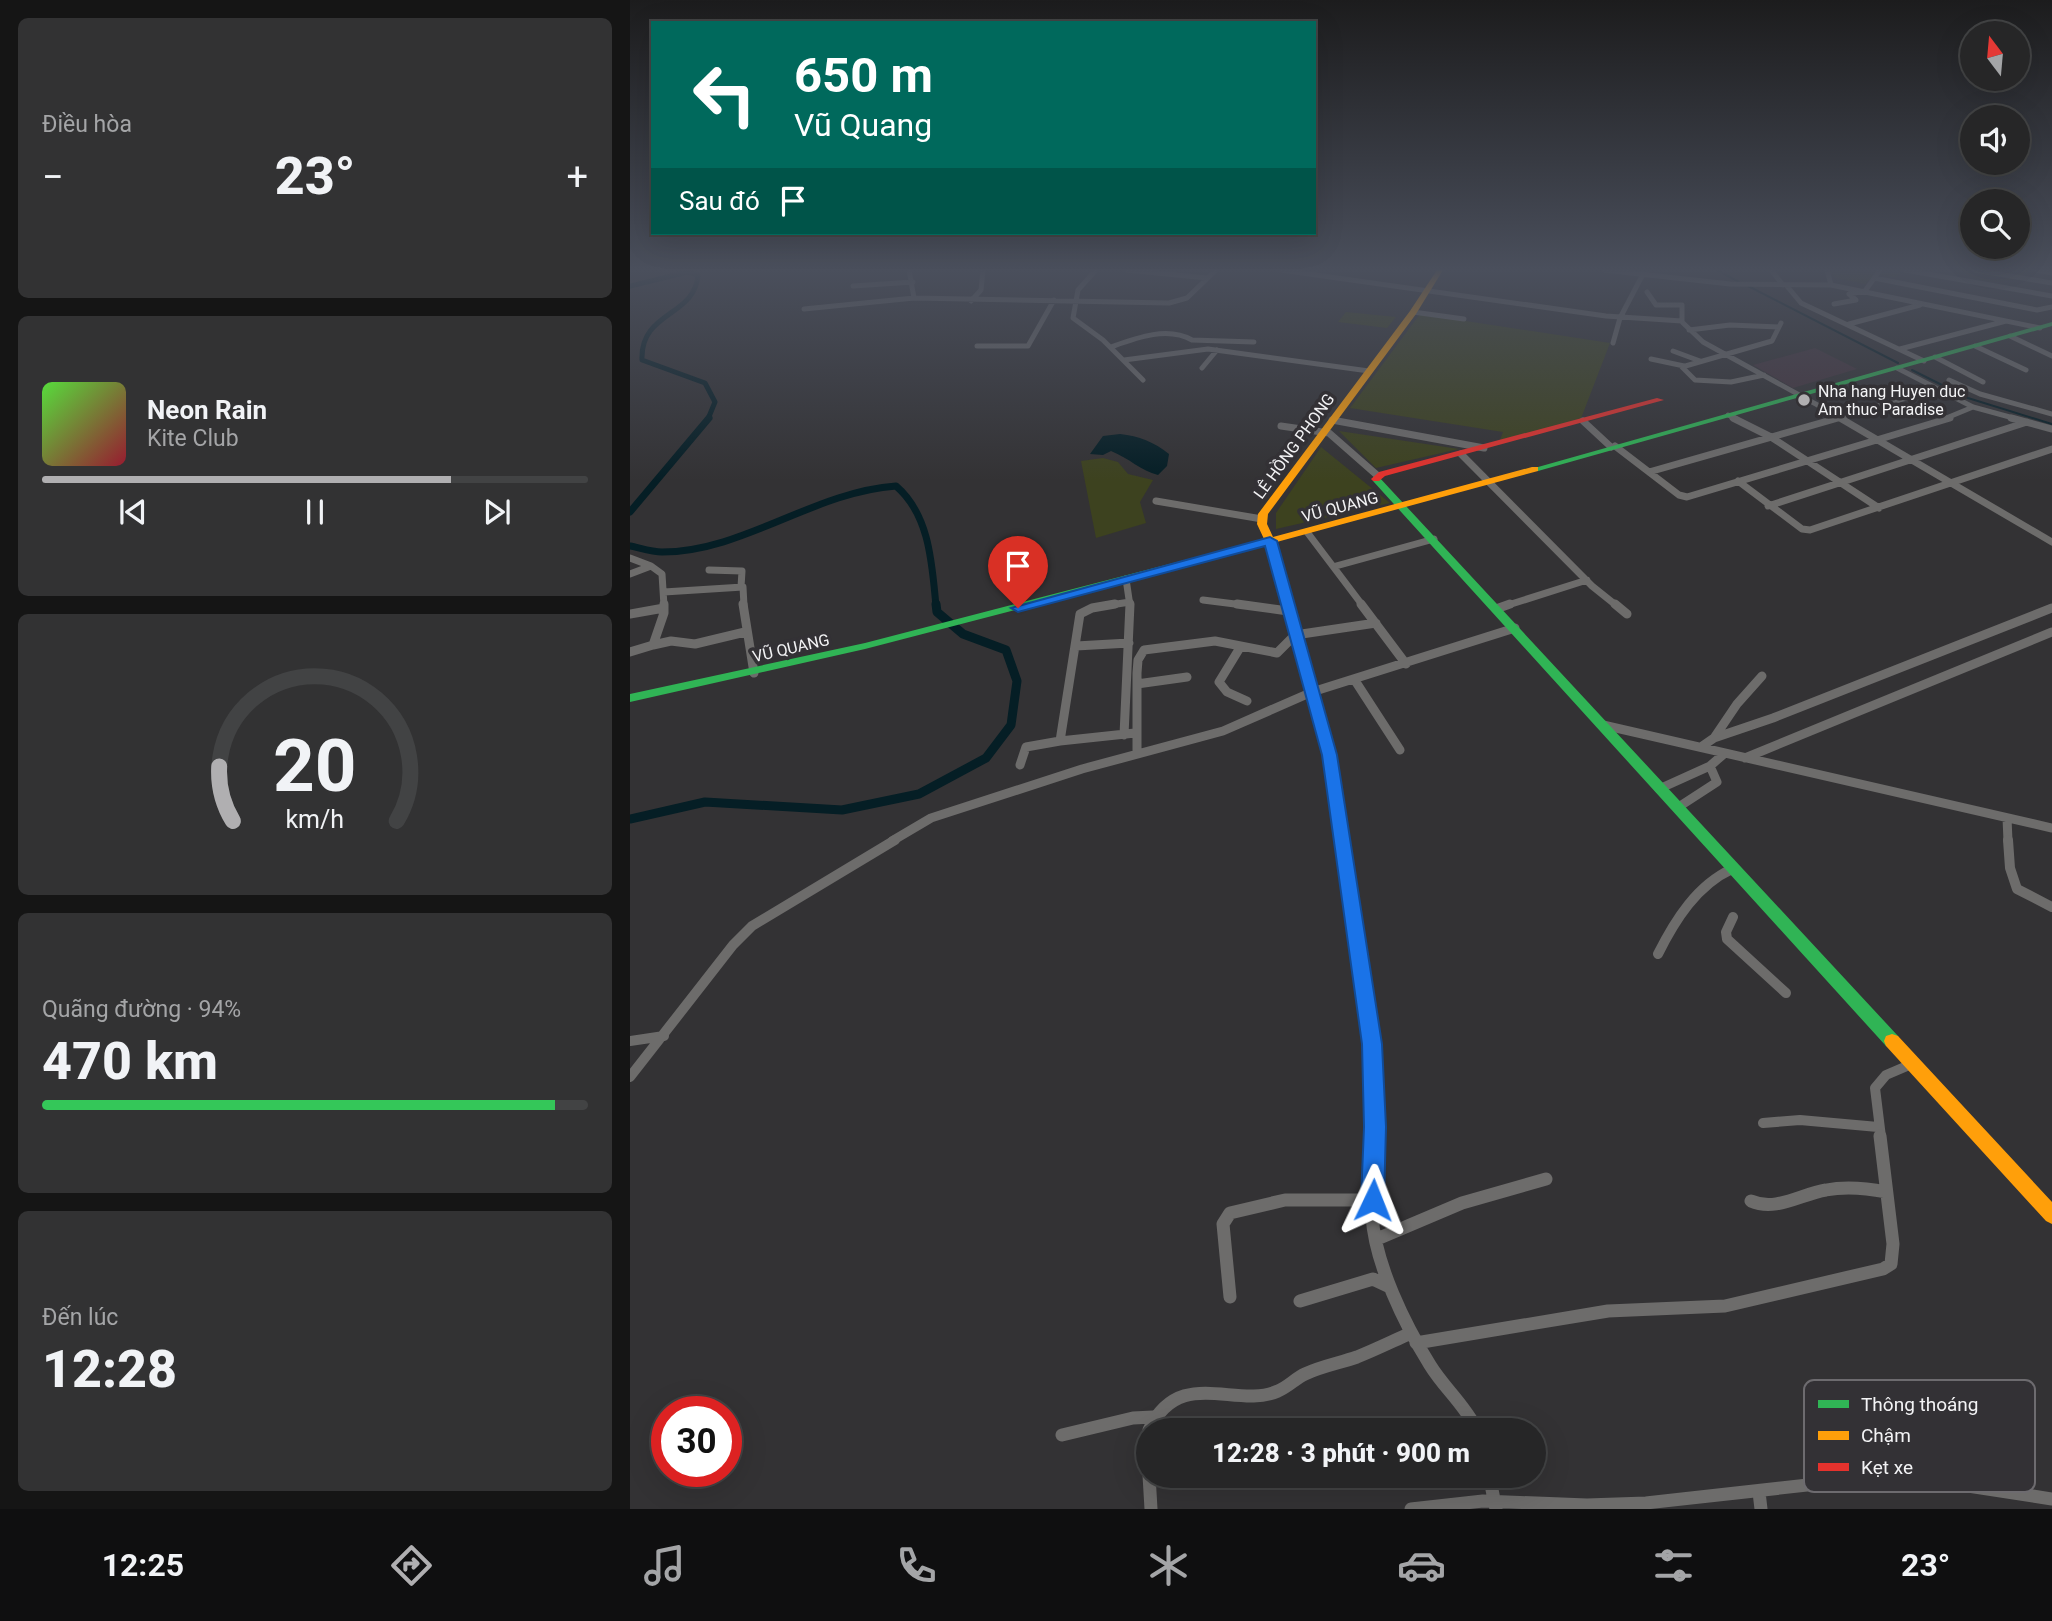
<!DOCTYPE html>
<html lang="vi">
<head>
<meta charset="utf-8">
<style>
  :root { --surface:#262627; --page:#323233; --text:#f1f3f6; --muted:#a4a5a7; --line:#424344; --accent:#b0afb1 }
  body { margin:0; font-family:Roboto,sans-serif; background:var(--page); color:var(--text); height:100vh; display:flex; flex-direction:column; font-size:26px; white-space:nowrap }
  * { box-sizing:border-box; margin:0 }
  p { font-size:23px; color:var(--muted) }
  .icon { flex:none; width:38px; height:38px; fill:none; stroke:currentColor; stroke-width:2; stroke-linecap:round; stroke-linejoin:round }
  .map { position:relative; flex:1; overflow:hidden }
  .side { display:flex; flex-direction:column; gap:18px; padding:18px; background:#151515; width:630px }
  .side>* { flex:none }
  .hud { position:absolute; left:21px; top:21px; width:665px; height:214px; border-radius:0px; box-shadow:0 7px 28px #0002,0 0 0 2px var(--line); background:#00695c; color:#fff; overflow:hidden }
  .needle { width:46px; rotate:344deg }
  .buttons { position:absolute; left:1330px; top:21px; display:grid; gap:14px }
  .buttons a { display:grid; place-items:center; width:70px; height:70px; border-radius:50%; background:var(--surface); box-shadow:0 7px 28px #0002,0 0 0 2px var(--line); font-size:35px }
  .speed { position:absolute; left:21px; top:1396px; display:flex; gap:14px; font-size:35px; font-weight:700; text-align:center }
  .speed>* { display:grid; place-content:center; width:91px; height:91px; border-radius:50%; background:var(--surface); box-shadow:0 7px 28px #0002,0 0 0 2px var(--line); line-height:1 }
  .speed .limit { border:10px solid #d22; background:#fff; color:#111 }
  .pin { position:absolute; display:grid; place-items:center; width:60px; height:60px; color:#fff; margin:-72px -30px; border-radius:50% 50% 50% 0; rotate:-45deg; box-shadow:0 0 7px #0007 }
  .pin .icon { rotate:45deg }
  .me { position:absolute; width:77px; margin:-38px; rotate:2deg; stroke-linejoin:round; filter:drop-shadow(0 0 5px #0008) }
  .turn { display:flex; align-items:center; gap:24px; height:147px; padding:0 28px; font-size:32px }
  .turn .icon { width:91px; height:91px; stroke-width:2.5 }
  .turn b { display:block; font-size:49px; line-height:60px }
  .then { display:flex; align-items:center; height:66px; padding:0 28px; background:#0003; gap:14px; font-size:26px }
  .big { font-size:52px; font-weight:800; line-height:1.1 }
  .side .card { flex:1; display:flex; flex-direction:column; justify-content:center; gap:10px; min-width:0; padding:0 24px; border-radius:10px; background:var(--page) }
  .side .dial { align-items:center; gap:0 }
  .dial svg { height:182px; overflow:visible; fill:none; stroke:var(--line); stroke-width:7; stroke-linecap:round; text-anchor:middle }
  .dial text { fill:var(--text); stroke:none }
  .song { display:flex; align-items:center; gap:21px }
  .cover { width:84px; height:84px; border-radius:10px; background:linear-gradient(135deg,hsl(110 70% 55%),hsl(350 70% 35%)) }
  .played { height:7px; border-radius:4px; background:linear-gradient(90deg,var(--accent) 75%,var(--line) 75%) }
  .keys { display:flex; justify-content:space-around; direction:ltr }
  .heat { display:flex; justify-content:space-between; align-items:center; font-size:38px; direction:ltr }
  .charge { height:10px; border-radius:5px; background:linear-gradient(90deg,#34c759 94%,var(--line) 0) }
  .trip { position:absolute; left:506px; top:1418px; width:410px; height:70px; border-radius:35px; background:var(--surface); box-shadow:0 7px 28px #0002,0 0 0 2px var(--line); font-weight:800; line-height:70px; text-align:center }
  .tab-bar { display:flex; height:112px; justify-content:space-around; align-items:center; background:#0f0f10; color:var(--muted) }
  .tab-bar .icon { width:49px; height:49px }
  .tab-bar .selected { color:var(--accent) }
  .tab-bar b { font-size:32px; color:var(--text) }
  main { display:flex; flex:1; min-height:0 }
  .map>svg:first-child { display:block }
</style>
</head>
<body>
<main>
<section class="side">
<div class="card"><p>Điều hòa</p>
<div class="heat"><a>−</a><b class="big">23°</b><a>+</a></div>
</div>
<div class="card">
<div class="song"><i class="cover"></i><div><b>Neon Rain</b><p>Kite Club</p></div></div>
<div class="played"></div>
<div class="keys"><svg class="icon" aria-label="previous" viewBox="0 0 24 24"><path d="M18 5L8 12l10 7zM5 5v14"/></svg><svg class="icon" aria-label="pause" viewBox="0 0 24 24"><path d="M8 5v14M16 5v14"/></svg><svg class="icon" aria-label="next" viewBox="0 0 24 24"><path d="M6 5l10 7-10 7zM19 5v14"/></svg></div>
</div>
<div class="card dial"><svg viewBox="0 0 100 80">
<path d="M14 69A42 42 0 1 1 86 69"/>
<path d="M14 69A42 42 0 0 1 8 45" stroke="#b0afb1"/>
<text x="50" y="56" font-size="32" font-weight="700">20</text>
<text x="50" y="72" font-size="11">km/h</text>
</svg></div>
<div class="card"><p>Quãng đường · 94%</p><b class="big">470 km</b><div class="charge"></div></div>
<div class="card"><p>Đến lúc</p><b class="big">12:28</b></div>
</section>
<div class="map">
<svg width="1422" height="1509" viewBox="0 0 1422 1509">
  <rect width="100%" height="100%" fill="#333234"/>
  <!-- education -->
  <path fill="#43343d" d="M1185 348 1227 369 1163 388 1123 365Z"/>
  <!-- green -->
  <path fill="#3d421f" d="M1198 270 1271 273 1266 277 1245 274 1235 284 1206 278Z
    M716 312 766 317 757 328 708 322Z
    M790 314 980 343 950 421 870 440 873 432 720 408Z
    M709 431 829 449 746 468Z
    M691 447 760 503 646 529V513Z
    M473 458 488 462 498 474 523 480 510 502 516 523 466 538 451 461Z"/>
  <!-- water -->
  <path fill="#051e25" d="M490 434C509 436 524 442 539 454L537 466 528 475C511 471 499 458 481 451L473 455 460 454 473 436Z"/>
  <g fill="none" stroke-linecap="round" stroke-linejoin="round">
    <!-- stream -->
    <path stroke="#051e25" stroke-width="2" d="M1087 270 1109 282
      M1118 286 1268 363
      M1282 370 1338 398 1422 424"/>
    <!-- canal-far2 -->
    <path stroke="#051e25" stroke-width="5" d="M0 286 58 272 68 275C65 317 10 311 12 360L75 383 85 402 78 419"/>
    <!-- canal-far1 -->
    <path stroke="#051e25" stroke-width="7" d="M0 512 79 418
      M0 546C10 548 22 552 32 552 113 552 183 492 266 486 300 515 302 565 306 606"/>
    <!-- canal -->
    <path stroke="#051e25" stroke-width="9" d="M0 819 75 802 212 810 289 794 356 758 381 725 387 681 376 650 333 634 307 612 306 604"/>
    <!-- street-far4 -->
    <path stroke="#6d6c6b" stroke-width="5" d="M279 270 284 298
      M497 270 577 278
      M651 270 976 316 1052 321
      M974 270 1100 284 1201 285 1410 328
      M1141 270 1153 285
      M1197 270 1201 285
      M1275 270 1422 296
      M1345 270 1422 283
      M1406 270 1422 273
      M465 271 448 290 443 318 473 340 513 380
      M1244 278 1407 310 1422 307
      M1156 285 1171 303 1294 361
      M223 286 283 282
      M1017 292 1026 305H1052V322L1073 342 1213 419
      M341 301 351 290 353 270
      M1204 304 1226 300 1219 294 1235 291 1250 270
      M174 309 284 298 539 303 557 298 586 270
      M783 312 834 319
      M1219 324 1290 305
      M1059 330 1100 325 1149 327
      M1380 336 1422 356
      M983 343 990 318 1012 276
      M347 346H398L424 300
      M1345 346 1396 370
      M481 347C506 338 537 326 562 340L624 342
      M1270 349 1376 321
      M1043 351 1070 361
      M1305 357 1353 382
      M1021 359 1054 366
      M494 360 578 349 739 371
      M572 368 587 350
      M1267 368 1343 407 1387 419
      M1134 375 1101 382 1065 380 1052 367 1142 341 1151 323
      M1319 380 1350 394 1422 414
      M1098 415 1107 419
      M1202 419 1308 389
      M1314 419 1343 407"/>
    <!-- street-far3 -->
    <path stroke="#6d6c6b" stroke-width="7" d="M1103 418 1141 437 1249 508
      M1210 418 1422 542
      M1381 418 1422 429
      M702 420 854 448
      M953 421 981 447
      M651 426 699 433 748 476
      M985 446 1049 495 1057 497 1320 418
      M831 454 962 586 987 606
      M1019 472 1208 418
      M1108 481 1172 529 1180 530 1422 449
      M526 501 632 519
      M1138 506 1397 422
      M677 532 733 606
      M640 541 658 606
      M0 558 21 566
      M706 566 804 539
      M79 570 112 571 111 587
      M0 574 21 566 32 574 34 606
      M496 579 500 606
      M34 592 113 587 114 606
      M573 600 621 606
      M474 606 500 602
      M875 606 957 580"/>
    <!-- street-far2 -->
    <path stroke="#6d6c6b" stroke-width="9" d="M113 604 124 673
      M485 604 462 608 450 614 430 741 505 733
      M607 604 658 611
      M657 604 699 755 712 841
      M731 604 776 664
      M985 604 997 614
      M866 609 880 604
      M0 614 34 608
      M23 645 41 641 65 644 115 632
      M446 646 499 643
      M611 646 589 682 597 692 617 701
      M0 652 23 645 34 613V604
      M724 679 770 750
      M507 684 557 677
      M973 725 1422 828
      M494 735 500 604
      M1084 738 1107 704 1132 676
      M1071 747 1084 738 1143 718 1422 608
      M507 754V673L508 660 514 650 585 641 647 653 665 635 746 623
      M1115 758 1422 632
      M390 765 396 747 430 741
      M1029 789 1080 766 1095 753
      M1047 808 1087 782 1080 766
      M1377 818 1378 841
      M262 841 301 818 452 769 593 731 682 692 885 628"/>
    <!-- street-far1 -->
    <path stroke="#6d6c6b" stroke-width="10" d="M712 840 742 1044 745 1137
      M1378 840 1380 868 1387 889 1422 907
      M1103 917 1096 932 1097 939 1156 993
      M1028 954C1045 920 1067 885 1102 869
      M0 1041 34 1036
      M0 1077 103 945 122 926 265 840
      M1133 1123 1170 1120 1248 1127
      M1251 1137 1245 1088 1256 1075 1284 1063"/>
    <!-- street -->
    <path stroke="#6d6c6b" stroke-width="13" d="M745 1136C744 1162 741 1190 742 1216 745 1264 775 1325 800 1365 814 1388 835 1405 847 1430
      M1121 1201C1146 1212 1171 1194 1196 1190 1216 1186 1236 1188 1256 1192
      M747 1239 832 1203 916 1179
      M600 1297 593 1224 600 1213 655 1200H743
      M670 1301 743 1279 760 1287
      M786 1343 978 1311 1095 1306 1253 1269 1261 1264 1263 1244 1250 1136
      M519 1430C550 1365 606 1410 648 1391 658 1387 666 1378 675 1374 692 1366 710 1363 727 1357 745 1350 763 1341 781 1333
      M432 1435 503 1418 523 1417
      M518 1441V1467
      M519 1475 521 1509
      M859 1475 866 1509
      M1129 1492 1131 1509
      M781 1509 853 1501 957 1505 1016 1503 1250 1477 1286 1478 1422 1499"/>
    <!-- fast -->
    <path fill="#30b455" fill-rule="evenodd" d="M1422 322V326L908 471 901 469Z
      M746 476 749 477 1268 1036 1270 1041 1268 1046 1262 1048 1256 1046 743 481V477Z
      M609 546 612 547V551L235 649 0 702V694L235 643Z"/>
    <!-- slow -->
    <path fill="#ff9f0a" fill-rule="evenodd" d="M807 270H813L786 314 638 514 637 524 643 537 902 467H908V471L643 543 609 552 606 551V547L634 539 627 524 628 514 780 311Z
      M1262 1034 1268 1036 1422 1202V1224L1416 1221 1256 1046 1254 1041 1256 1036Z"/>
    <!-- jam -->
    <path fill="#e5322d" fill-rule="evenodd" d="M1027 398 1034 400 755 476 749 481H743L741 479 749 472Z"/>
  </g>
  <!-- sky -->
  <linearGradient id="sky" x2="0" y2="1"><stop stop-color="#1c1c1d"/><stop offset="0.56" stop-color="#4a4f5c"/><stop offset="1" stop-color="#4a4f5c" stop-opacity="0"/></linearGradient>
  <rect width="1422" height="481" fill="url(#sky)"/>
  <!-- route -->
  <path fill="#1a73e8" stroke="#114b97" stroke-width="2" d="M640 537 647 541 707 755 752 1044 756 1127 754 1200 751 1209 743 1212 735 1209 731 1200 734 1127 732 1044 692 755 635 546 388 612 381 608Z"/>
  <!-- markers -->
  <circle fill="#b0afb1" stroke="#333135" stroke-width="2.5" cx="1174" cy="400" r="7"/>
  <g text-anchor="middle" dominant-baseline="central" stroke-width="7" stroke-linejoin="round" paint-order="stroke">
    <!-- far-poi labels -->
    <g font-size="16" fill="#f3f3f5" stroke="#333135" text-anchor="start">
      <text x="1188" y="391">Nha hang Huyen duc<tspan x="1188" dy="18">Am thuc Paradise</tspan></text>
    </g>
    <!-- far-street labels -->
    <g font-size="16" fill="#f3f3f5" stroke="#333135">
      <text transform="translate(664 446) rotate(-54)">LÊ HỒNG PHONG</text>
      <text transform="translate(710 507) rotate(-15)">VŨ QUANG</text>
      <text transform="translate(161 648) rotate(-13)">VŨ QUANG</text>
    </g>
  </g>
  <!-- legend -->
  <rect x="1174" y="1380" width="231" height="112" rx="10" fill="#333135" stroke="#6d6b6f" stroke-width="2"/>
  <rect x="1188" y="1400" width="31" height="8" fill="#30b455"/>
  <rect x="1188" y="1431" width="31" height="9" fill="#ff9f0a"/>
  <rect x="1188" y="1463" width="31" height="8" fill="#e5322d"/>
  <g font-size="19" fill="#f3f3f5">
    <text x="1231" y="1411">Thông thoáng</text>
    <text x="1231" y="1442">Chậm</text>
    <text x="1231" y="1474">Kẹt xe</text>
  </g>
</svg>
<div class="buttons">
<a><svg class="needle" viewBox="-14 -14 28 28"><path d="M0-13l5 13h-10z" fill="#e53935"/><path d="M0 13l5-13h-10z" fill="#a4a5a7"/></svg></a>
<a><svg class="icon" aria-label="sound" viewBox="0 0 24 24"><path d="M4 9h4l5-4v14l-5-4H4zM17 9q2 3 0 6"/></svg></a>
<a><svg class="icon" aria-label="search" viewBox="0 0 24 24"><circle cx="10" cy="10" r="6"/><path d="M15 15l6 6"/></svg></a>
</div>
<div class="speed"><div class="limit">30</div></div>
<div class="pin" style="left:388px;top:608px;background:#d93025"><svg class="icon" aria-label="arrive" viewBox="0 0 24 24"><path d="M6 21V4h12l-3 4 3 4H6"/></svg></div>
<svg class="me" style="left:743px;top:1200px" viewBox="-20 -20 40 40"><path d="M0-17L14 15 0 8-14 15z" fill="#1a73e8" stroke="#fff" stroke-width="4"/></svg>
<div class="trip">12:28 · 3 phút · 900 m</div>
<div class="hud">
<div class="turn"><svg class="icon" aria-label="left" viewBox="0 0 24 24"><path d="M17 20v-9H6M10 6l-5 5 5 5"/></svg><div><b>650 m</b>Vũ Quang</div></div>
<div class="then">Sau đó<svg class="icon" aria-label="arrive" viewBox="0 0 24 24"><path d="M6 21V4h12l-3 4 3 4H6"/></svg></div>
</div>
</div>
</main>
<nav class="tab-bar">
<b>12:25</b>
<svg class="icon selected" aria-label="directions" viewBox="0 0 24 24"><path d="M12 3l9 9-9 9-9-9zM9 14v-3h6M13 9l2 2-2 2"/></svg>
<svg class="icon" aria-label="music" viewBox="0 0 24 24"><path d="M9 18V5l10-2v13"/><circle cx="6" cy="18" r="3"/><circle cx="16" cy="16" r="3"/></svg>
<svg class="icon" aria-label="phone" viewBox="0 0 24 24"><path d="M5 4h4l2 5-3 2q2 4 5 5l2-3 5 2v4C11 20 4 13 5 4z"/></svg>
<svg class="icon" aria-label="climate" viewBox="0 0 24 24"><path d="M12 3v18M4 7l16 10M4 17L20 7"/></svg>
<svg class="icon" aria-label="car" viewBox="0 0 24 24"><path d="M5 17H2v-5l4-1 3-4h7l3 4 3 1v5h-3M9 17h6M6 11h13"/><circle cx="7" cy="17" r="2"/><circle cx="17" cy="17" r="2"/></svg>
<svg class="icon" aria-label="filters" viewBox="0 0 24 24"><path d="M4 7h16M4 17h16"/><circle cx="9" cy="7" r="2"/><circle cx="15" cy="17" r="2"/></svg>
<b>23°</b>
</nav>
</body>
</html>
